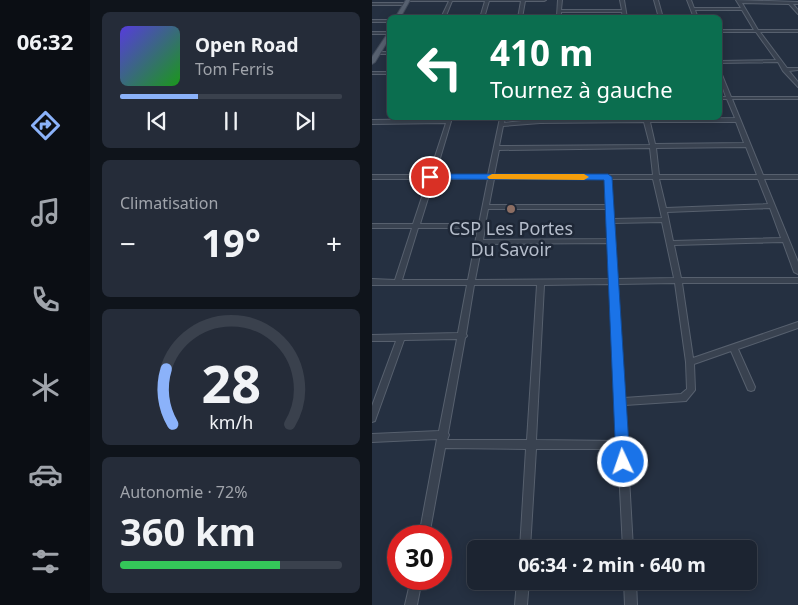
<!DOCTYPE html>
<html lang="fr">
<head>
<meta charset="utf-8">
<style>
  :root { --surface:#1c2431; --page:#252c39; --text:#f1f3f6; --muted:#a0a4ab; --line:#3a414d; --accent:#8bb2fa }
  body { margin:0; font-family:"Noto Sans",sans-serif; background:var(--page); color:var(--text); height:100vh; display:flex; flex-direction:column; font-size:19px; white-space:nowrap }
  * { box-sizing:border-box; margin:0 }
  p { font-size:16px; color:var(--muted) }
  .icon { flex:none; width:28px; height:28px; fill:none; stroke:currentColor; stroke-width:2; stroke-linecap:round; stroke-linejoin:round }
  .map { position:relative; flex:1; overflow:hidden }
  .details { display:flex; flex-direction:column; gap:12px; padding:12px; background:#0f141b; width:282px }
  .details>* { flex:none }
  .hud { position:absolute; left:15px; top:15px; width:335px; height:105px; border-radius:8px; box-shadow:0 2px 12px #0003,0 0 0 1px var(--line); background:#0b6e4f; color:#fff; overflow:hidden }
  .speed { position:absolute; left:15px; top:525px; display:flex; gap:10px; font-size:25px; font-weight:700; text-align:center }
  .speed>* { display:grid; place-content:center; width:65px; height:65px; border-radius:50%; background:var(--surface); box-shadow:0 2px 12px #0003,0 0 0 1px var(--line); line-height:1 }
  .speed .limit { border:8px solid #d22; background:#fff; color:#111 }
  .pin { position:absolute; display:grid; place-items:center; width:42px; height:42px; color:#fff; margin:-21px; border:2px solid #fff; border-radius:50%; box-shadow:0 1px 5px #0007 }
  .me { position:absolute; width:55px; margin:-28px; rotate:357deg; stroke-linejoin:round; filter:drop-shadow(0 0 4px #0008) }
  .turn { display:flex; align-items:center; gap:18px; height:105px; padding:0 20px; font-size:22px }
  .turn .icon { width:65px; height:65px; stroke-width:2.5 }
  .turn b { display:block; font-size:35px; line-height:42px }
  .big { font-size:38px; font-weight:700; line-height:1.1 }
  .details .widget { flex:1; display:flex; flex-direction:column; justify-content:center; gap:8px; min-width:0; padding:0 18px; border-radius:8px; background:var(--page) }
  .details .dial { align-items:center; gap:0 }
  .dial svg { height:130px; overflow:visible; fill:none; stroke:var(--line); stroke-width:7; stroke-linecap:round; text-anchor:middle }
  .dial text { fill:var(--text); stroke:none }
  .song { display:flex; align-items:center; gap:15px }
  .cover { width:60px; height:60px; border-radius:8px; background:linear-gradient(135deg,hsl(250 70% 55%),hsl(120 70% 35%)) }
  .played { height:5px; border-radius:2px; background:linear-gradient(90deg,var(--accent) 35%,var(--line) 35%) }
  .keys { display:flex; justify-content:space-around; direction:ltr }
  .heat { display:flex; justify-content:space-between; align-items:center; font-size:28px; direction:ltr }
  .charge { height:8px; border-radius:4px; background:linear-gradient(90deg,#34c759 72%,var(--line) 0) }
  .trip { position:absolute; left:95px; top:540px; width:290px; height:50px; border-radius:8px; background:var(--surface); box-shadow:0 2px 12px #0003,0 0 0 1px var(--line); font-weight:700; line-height:50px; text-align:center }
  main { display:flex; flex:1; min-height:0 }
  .menu { display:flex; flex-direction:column; width:90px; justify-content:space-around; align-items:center; background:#0b0e14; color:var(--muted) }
  .menu .icon { width:35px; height:35px }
  .menu .on { color:var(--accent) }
  .menu b { font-size:22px; color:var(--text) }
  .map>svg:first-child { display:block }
</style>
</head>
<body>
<main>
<nav class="menu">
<b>06:32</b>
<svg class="icon on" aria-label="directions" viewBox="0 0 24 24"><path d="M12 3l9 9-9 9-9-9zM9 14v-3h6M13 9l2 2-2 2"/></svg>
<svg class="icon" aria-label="music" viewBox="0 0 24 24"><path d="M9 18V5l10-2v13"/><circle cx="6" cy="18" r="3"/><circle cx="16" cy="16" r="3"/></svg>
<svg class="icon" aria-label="phone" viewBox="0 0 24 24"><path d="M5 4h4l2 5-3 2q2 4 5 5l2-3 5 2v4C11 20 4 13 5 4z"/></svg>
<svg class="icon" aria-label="climate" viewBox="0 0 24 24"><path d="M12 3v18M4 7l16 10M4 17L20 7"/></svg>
<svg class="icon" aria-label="car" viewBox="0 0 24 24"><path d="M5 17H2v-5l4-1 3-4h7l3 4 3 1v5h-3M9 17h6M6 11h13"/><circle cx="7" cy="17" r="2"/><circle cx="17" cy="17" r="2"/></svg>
<svg class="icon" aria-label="filters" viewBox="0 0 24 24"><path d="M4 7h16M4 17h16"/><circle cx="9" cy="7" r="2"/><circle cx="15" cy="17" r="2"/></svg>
</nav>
<section class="details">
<div class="widget">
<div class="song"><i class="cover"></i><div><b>Open Road</b><p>Tom Ferris</p></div></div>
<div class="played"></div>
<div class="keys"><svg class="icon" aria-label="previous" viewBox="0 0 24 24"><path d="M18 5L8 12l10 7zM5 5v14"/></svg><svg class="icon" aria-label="pause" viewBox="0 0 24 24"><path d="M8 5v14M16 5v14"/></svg><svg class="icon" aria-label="next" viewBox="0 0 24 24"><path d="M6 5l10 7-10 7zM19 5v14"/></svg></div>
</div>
<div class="widget"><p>Climatisation</p>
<div class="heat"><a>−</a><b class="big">19°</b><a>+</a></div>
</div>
<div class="widget dial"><svg viewBox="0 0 100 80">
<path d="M14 69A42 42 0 1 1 86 69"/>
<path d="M14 69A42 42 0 0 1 10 35" stroke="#8bb2fa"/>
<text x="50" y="56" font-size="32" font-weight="700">28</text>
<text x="50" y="72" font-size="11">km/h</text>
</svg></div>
<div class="widget"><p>Autonomie · 72%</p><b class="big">360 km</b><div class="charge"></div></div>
</section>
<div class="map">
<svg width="426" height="605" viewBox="0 0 426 605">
  <rect width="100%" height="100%" fill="#253041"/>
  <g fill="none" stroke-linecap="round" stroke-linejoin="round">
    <defs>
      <path id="minor" d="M34 0H174L172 1H153L150 18H146L149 1H117L112 18H108L113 1H80L73 18H69L77 1H36Z
        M186 0H190L189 10H250L248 0H252L255 18H251L250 12H189V18H171L185 16Z
        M282 0H286L291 18H287Z
        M315 0H319L322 8H369L364 0 426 2V4H421L426 10V14L417 4 370 3 386 30H426V32H388L415 68H426V70L417 71 426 82V87L411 71 406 62 348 63V61L404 60 384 32H348V30H382L370 10H323L326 18H322Z
        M0 3H33L35 4 33 5H0Z
        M0 20H18V22H0Z
        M0 32H18V34H0Z
        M4 52H18V54H4Z
        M0 72H18V74H0Z
        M348 74 350 75 359 97H426V99H360L391 175H426V179H392L426 262V274L422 272 411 242 302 245 309 278H426V283H310L321 358 426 322V328L366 349 383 387 382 390 379 391 376 390 359 351 322 364 323 390 314 401 253 405 261 549H251L246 449H164L158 549H148L154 449 73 448 57 536H47L65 439 0 442V434L67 431 85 339 32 340 4 418 3 421 0 422V406L24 341H0V335L86 333 95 285H0V279L23 280 40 228H0V224H41L56 179H0V175H57L74 123 0 124V120L75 119 76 118H80L63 175H116L128 118H133L132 123 168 119H272V118H276L277 119 363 118 355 99H348V97H354L348 80ZM272 122 278 145 127 146 131 126 168 123ZM278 122H364L372 143 283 144ZM374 147 385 175H287L284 148ZM278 148 281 175H122L127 150ZM62 179H116L107 224H48ZM122 179H233L234 205H117ZM239 179H281L290 218 241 219ZM287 179H386L396 204 294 208ZM398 208 409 238 301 241 295 212ZM116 209H235L236 239 111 240 113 228 114 226 113 225ZM290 222 302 278 245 279 242 223ZM46 228H106L96 280H30ZM236 243 238 279 103 280 110 244ZM303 283 314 362 315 389 309 394 252 398 245 284ZM238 284 246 441 164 440 172 285ZM102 285H165L155 440H75L77 435 76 433 93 338 95 336 94 334Z
        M39 579H50L45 605H33Z
        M145 581H157L155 605H143Z
        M252 581H264L265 605H253Z"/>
      <path id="major" d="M34 0H38L28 18H23Z
        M18 30V37L3 62 0 64V57Z"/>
    </defs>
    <!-- minor casing -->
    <use href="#minor" stroke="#57606e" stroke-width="2"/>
    <!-- major casing -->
    <use href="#major" stroke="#424b5a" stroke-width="2"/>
    <!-- minor -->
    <use href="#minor" fill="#394250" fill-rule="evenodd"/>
    <!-- major -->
    <use href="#major" fill="#576170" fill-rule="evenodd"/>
  </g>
  <!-- route -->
  <path fill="#1a73e8" stroke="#114b97" d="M58 174H236L240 177 258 462 256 467 251 469 246 467 244 462 232 180 55 179 54 177Z"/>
  <!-- slow -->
  <path fill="#f59e0b" d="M120 174H212L217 177 212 180 117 179 115 177Z"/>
  <!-- markers -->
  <circle fill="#8d6e63" stroke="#1e2736" stroke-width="2" cx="139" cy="209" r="5"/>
  <g text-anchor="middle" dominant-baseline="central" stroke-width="5" stroke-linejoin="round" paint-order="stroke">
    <!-- poi labels -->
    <g font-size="18" fill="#b5bdcb" stroke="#1e2736">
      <text x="139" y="228">CSP Les Portes<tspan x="139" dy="21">Du Savoir</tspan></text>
    </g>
  </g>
</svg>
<div class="speed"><div class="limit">30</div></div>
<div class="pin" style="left:58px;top:177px;background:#d93025"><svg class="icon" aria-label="arrive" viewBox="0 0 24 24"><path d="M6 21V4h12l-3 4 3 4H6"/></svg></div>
<svg class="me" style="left:251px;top:462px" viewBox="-20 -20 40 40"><circle r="17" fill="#1a73e8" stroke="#fff" stroke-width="3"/><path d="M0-11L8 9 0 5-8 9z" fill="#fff"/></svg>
<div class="trip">06:34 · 2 min · 640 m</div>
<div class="hud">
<div class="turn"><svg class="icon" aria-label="left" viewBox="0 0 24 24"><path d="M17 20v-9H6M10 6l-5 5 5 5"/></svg><div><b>410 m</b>Tournez à gauche</div></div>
</div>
</div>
</main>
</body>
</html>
